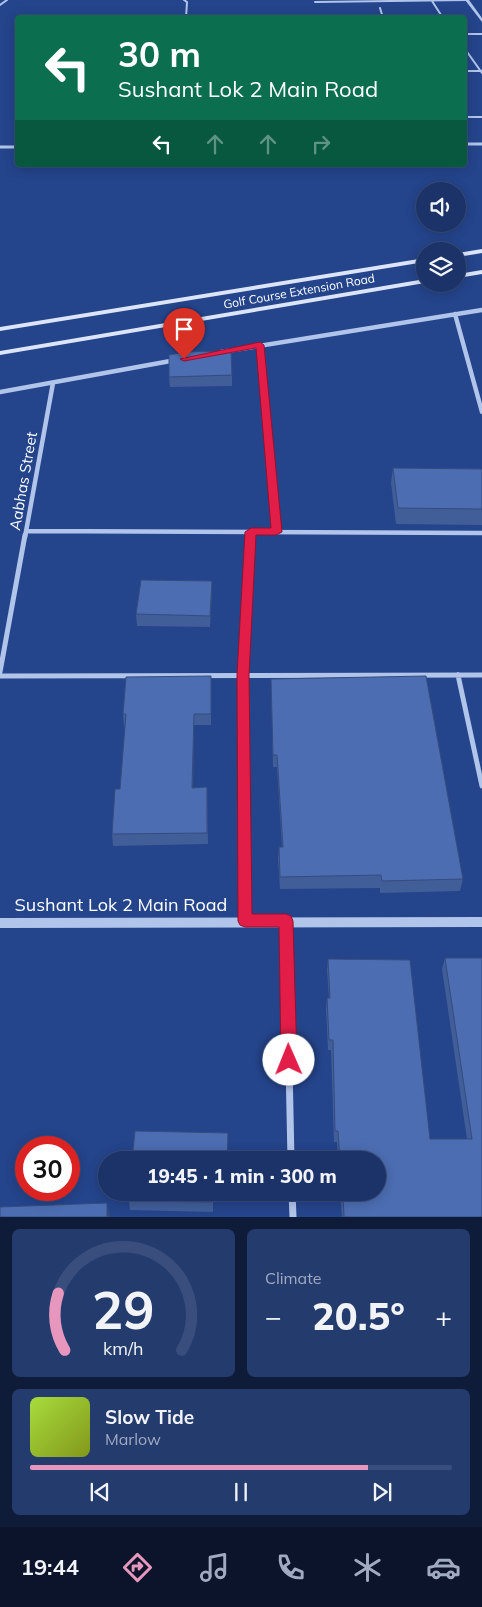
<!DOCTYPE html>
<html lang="en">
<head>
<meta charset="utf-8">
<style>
  :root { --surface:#1b3368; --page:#243b6e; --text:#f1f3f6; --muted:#a0aac0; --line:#394e7c; --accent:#e797bd }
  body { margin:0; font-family:Mulish,sans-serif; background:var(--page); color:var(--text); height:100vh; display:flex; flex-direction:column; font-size:19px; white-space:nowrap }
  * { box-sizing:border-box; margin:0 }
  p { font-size:16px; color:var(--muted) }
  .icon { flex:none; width:28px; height:28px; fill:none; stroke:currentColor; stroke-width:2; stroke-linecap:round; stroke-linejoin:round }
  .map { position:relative; height:1217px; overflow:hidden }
  .side { display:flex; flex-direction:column; gap:12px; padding:12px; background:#0f1c39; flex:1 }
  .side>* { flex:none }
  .banner { position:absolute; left:15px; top:15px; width:452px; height:152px; border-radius:5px; box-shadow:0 2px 12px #0003,0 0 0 1px var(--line); background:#0b6e4f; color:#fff; overflow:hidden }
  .buttons { position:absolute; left:416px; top:182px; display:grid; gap:10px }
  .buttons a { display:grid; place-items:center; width:50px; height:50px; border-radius:50%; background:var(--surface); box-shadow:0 2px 12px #0003,0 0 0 1px var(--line); font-size:25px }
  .speed { position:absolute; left:15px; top:1136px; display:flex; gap:10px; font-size:25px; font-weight:700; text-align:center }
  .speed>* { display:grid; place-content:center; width:65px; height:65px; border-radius:50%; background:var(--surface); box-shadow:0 2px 12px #0003,0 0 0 1px var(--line); line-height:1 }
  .speed .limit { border:8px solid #d22; background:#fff; color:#111 }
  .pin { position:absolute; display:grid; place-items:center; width:42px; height:42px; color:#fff; margin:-51px -21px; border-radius:50% 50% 50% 0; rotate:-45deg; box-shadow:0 0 5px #0007 }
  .pin .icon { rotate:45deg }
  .me { position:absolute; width:55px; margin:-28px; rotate:359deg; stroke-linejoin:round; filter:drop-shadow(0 0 4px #0008) }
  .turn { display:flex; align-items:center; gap:18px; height:105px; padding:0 20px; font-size:22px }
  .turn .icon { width:65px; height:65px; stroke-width:2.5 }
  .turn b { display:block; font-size:35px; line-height:42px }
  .lanes { display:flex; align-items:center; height:48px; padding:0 20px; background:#0003; justify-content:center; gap:25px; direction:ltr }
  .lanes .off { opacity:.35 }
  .big { font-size:38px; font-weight:800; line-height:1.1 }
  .side .tile { flex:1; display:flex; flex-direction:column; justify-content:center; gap:8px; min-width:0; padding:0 18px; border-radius:8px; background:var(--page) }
  .side .dial { align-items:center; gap:0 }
  .dial svg { height:130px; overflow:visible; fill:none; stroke:var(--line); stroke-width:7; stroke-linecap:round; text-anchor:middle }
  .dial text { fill:var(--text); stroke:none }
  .song { display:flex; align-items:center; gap:15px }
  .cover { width:60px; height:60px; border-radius:8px; background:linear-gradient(135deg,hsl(80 70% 55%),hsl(70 70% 35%)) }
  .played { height:5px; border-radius:2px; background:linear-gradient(90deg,var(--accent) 80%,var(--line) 80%) }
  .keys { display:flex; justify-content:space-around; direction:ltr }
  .heat { display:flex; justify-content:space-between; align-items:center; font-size:28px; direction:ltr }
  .side .tiles { flex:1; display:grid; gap:12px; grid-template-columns:1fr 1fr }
  .tile:last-child { grid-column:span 2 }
  .trip { position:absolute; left:98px; top:1151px; width:288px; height:50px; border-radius:25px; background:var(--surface); box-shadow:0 2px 12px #0003,0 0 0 1px var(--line); font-weight:800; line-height:50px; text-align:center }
  .tabs { display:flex; height:80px; justify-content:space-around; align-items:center; background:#0b142a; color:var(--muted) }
  .tabs .icon { width:35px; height:35px }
  .tabs .on { color:var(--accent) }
  .tabs b { font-size:22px; color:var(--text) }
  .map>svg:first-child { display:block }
</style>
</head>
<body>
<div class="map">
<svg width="482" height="1217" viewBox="0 0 482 1217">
  <rect width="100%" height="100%" fill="#24448b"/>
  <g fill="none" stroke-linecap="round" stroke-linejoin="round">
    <!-- service -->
    <path stroke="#b1c4ea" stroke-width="2" d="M184 0 187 2 186 18
      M432 1 443 18
      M315 2 467 0
      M0 5 7 0
      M380 8 383 18
      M465 34H482
      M465 49 482 73
      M465 71H482
      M465 117H482"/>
    <!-- minor-far3 -->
    <path stroke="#b1c4ea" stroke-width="3" d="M465 144H482
      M0 147H18"/>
    <!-- minor-far2 -->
    <path stroke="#b1c4ea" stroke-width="4.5" d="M455 314 482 412
      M260 345 276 532
      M221 352 482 310
      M0 392 176 360
      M27 531 482 533
      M25 537 53 383
      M251 537V531"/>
    <!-- minor-far1 -->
    <path stroke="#b1c4ea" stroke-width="5" d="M0 672 25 535
      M458 675 482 786
      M0 676 482 675
      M244 832 243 675 251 535"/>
    <!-- minor -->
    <path stroke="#b1c4ea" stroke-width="7" d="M244 831 245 921
      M286 921 291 1160
      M292 1192 293 1217"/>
    <!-- tertiary -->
    <path fill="#b1c4ea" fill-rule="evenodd" d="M465 0H469L482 18V22Z
      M482 917V927L0 928V918Z"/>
    <!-- secondary -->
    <path fill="#dce5f8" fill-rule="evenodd" d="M482 249V253L458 257V253Z
      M425 258V262L0 331V327Z
      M482 270V274L458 278V274Z
      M425 279V283L0 355V351Z"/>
  </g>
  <!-- wall -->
  <path fill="#415e99" d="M232 375V386L170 387 169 377Z
    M393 468 482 469V525L396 524 391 483Z
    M212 581V593L210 627 137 626 136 614Z
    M271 679 463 879 460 891 380 893V888L280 889 278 859 279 847H282L277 767H273Z
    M211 688V725H194L193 788 207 787 208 844 113 846 112 834 120 789 125 726H124L123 714Z
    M445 958H482V1217H342L340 1192H376V1160H338L337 1142H334L331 1050H328L326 1009 327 998H329L327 970 328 959 430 1139H467L442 969Z
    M129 1192H226V1198L213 1197V1212L130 1210 129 1201Z"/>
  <!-- shaded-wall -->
  <path fill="#354c7d" d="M212 581V593L210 627V616Z
    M194 714V725L193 799 192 788Z
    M107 1203 110 1216V1217H107Z"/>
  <!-- building -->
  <path fill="#4c6db2" stroke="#354c7d" d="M231 351 232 375 169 377V355L186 352Z
    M393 468 482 469V509L398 508Z
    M141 580 212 581 210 616 136 614Z
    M211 676V714H194L192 788 207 787V833L112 834 115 789H120L126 714H123L126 677Z
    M426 676 463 879 382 881 381 875 280 877 279 847H283L277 755H273L271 679Z
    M445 958H482V1217H344L343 1192H376V1160H340L338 1131H335L333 1040H329L327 998H330L328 959 410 960 430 1139H472Z
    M135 1131 228 1133 227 1160H132Z
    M129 1192H213L212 1202 129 1201Z
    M107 1203V1217H0V1207Z"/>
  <!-- route -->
  <path fill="#e11d48" stroke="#92132f" d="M260 342 264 345 282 532 276 535H256L249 675 252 914H286L291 916 293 921 297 1060 295 1066 289 1068 283 1066 281 1060 279 927H245L240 925 238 921 237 675 245 532 251 528H271L256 348 184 361 180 359Z"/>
  <g text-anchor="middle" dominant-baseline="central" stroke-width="4.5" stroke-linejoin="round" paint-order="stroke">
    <!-- far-street labels -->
    <g font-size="12" fill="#fff" stroke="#24448b">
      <text transform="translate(299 291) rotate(-10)">Golf Course Extension Road</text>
    </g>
    <!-- street labels -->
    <g font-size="15" fill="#fff" stroke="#24448b">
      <text transform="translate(23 481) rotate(-80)">Aabhas Street</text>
    </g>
    <!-- near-street labels -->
    <g font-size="18" fill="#fff" stroke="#24448b">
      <text x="121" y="904">Sushant Lok 2 Main Road</text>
    </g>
  </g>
</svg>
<div class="buttons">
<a><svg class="icon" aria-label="sound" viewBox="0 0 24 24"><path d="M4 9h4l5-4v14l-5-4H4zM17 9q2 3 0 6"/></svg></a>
<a><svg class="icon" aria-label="layers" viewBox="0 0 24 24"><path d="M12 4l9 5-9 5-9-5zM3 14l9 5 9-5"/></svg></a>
</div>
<div class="speed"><div class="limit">30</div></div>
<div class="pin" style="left:184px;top:359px;background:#d93025"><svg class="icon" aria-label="arrive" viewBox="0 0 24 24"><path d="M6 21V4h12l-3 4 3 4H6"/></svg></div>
<svg class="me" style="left:289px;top:1060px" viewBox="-20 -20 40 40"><circle r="19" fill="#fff"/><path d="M0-13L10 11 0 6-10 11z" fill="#e11d48"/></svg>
<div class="trip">19:45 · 1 min · 300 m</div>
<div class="banner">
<div class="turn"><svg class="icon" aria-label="left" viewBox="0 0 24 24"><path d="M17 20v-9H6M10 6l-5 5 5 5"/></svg><div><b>30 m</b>Sushant Lok 2 Main Road</div></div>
<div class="lanes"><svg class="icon" aria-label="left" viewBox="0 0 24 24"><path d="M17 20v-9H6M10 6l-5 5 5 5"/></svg><svg class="icon off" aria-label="ahead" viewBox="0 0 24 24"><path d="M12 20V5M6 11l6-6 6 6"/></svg><svg class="icon off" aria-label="ahead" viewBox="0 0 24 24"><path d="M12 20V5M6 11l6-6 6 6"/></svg><svg class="icon off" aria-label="right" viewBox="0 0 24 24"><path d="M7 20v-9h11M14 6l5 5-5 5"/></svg></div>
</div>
</div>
<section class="side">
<div class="tiles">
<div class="tile dial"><svg viewBox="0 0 100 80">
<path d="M14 69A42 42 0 1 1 86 69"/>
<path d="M14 69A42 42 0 0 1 10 34" stroke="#e797bd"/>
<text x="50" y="56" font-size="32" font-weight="700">29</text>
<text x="50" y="72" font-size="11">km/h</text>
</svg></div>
<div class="tile"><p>Climate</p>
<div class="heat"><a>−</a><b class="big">20.5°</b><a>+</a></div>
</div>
<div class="tile">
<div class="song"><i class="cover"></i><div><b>Slow Tide</b><p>Marlow</p></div></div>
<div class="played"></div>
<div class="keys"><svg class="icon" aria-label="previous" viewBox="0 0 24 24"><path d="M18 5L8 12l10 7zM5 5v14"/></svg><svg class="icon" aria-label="pause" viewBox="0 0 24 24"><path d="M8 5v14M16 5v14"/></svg><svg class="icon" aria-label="next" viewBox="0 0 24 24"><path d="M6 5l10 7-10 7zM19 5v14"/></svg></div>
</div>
</div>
</section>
<nav class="tabs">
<b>19:44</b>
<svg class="icon on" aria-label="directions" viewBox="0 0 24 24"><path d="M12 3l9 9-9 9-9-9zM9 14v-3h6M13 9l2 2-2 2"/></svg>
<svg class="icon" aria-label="music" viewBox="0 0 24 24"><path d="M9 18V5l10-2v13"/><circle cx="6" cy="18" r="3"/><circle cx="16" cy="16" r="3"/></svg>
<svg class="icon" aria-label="phone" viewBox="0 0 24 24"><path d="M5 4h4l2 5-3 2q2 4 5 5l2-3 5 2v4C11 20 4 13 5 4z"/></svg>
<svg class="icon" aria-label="climate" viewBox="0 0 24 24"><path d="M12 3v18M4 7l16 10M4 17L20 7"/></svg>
<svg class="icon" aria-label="car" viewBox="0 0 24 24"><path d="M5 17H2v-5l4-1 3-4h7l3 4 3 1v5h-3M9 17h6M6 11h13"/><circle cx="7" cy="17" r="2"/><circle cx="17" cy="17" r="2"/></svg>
</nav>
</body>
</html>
